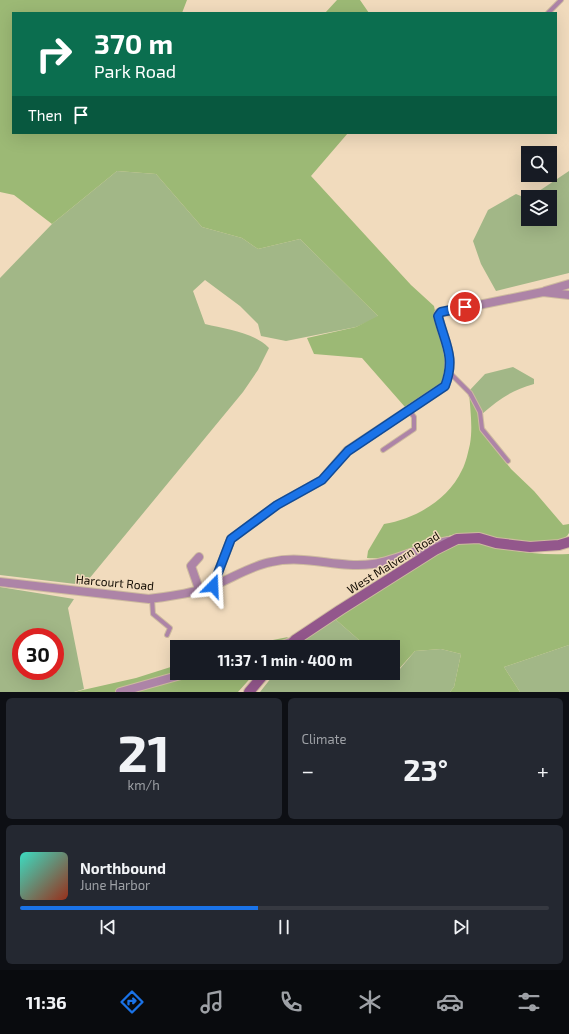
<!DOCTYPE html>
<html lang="en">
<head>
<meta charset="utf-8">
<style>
  :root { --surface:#171b24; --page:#242831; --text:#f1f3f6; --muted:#9ea1a6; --line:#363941; --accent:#1a73e8 }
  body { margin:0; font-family:"Exo 2",sans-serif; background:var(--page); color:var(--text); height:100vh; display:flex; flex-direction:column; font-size:15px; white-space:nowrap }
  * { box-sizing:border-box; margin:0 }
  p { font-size:13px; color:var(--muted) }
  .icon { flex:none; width:22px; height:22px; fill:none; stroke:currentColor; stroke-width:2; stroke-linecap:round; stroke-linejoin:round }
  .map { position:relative; height:692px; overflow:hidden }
  .details { display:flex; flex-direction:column; gap:6px; padding:6px; background:#0d0f14; flex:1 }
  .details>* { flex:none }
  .top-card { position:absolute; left:12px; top:12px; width:545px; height:122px; border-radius:0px; box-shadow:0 4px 16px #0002; background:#0b6e4f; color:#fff; overflow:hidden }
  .fabs { position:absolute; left:521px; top:146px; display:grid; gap:8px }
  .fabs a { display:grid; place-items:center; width:36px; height:36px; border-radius:0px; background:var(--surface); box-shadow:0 4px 16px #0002; font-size:20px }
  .speed { position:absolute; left:12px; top:628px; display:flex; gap:8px; font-size:20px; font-weight:700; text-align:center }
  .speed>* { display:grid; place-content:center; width:52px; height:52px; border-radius:50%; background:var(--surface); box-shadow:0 4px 16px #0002; line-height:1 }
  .speed .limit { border:6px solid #d22; background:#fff; color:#111 }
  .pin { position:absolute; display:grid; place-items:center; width:34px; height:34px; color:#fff; margin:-17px; border:2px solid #fff; border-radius:50%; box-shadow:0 1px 4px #0007 }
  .me { position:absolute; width:44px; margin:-22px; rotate:21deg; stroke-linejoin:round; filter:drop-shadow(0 0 3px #0008) }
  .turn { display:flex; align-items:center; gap:14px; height:84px; padding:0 16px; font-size:18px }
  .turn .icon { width:52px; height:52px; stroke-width:2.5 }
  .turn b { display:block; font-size:28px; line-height:34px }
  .then { display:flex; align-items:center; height:38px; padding:0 16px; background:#0003; gap:8px; font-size:15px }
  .big { font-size:30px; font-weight:700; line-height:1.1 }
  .details .tile { flex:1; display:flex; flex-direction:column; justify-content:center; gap:6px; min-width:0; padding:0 14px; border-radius:6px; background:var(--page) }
  .details .dial { align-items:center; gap:0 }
  .dial b { font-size:52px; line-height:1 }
  .song { display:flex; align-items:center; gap:12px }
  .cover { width:48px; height:48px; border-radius:6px; background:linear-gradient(135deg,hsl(170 70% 55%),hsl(10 70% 35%)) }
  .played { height:4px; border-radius:2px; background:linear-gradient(90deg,var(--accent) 45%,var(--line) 45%) }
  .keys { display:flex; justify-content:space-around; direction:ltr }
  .heat { display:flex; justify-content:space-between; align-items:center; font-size:22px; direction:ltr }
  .details .tiles { flex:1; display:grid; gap:6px; grid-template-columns:1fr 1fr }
  .tile:last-child { grid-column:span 2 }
  .trip { position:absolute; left:170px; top:640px; width:230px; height:40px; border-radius:0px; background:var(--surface); box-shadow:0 4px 16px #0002; font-weight:700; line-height:40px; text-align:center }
  .tabs { display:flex; height:64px; justify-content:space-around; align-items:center; background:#090b0e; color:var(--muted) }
  .tabs .icon { width:28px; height:28px }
  .tabs .current { color:var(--accent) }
  .tabs b { font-size:18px; color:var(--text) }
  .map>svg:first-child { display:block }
</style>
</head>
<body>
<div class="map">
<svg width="569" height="692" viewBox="0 0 569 692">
  <rect width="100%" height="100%" fill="#f1dbbd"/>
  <!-- green -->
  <path fill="#a2b787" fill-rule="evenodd" d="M117 171 156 174 202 227 242 238 258 249 300 239 379 317 356 327 286 341 261 336 258 324 240 306 205 280 193 291 205 324C226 329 253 332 269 348L258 370 243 392 84 585 0 575V278L52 224Z
    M569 171V273L496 291 481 264 473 241 488 210 516 194 528 199V219H550V197H530Z
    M513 367 534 379V384C512 390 499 399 482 414L469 391 485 374Z
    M0 587 74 599 68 608 84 689 74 692H0ZM21 637H55V671H21Z
    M335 619 367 647H294L295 646Z
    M569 645V692H520L504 667Z
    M441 649 461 654 454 687 450 692H260L275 673H393V667L399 670 415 651Z"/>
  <!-- forest -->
  <path fill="#9cb975" d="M0 0H187L182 13H13V133H348L311 176 411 285 434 306 445 360 443 382 405 407 362 358 314 354 307 338 356 327 378 316 300 239 258 249 242 238 202 227 156 174 117 171 52 224 14 195 0 192Z
    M337 0H360L369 13H325Z
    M469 391 482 414 481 430 511 469 534 491 563 525 569 524C569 527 569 531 569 533 559 555 477 535 458 534 454 534 448 536 443 538 421 544 390 561 367 558L368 551 384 524C415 519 448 500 462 470 466 463 468 452 470 444 473 427 470 408 469 391Z
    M467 540C500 549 534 556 569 554V645L504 667 520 692H450L454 687 461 654 441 649 415 651 398 670 393 667V647H367L335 619 449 546Z
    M288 637 279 647H237Z
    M177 665V673H255L238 692H74L136 678Z"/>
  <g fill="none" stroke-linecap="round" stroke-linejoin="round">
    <defs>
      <path id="service" d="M548 13 561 0
        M450 373 470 393 480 412 482 429 508 461
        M383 450 414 429V417L409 410
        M152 599 153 614 170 628 167 635"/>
      <path id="minor" d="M545 291 569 284
        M0 582 149 599C171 596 195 593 215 585 232 578 253 565 271 562 306 554 338 569 373 564 399 560 423 546 448 541
        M213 586 231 539 277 505 322 480 347 451 445 386C456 357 445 344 438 316L439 313 543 292 569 295
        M199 589 191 566 199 557
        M276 647 294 641
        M120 692 188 673"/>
      <path id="secondary" d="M289 647 295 640 340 610 435 550 457 539 479 538 496 543 530 547 559 545 569 542
        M249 692 265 673"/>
    </defs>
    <!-- service casing -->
    <use href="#service" stroke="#cdba9f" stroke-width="6"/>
    <!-- minor casing -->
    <use href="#minor" stroke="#cdba9f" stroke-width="10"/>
    <!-- secondary casing -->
    <use href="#secondary" stroke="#cdba9f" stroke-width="12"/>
    <!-- service -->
    <use href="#service" stroke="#ad84a7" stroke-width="4"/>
    <!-- minor -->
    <use href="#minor" stroke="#ad84a7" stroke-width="8"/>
    <!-- secondary -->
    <use href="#secondary" stroke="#93578c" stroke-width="10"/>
  </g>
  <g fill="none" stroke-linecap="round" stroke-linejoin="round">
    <defs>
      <path id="route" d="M213 586 231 539 277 505 322 480 348 451 445 386C456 357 445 344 438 316L441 312 465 307"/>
    </defs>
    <!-- route casing -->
    <use href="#route" stroke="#114b97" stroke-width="10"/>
    <!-- route -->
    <use href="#route" stroke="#1a73e8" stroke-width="7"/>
  </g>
  <g text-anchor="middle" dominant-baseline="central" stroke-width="3" stroke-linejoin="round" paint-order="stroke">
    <!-- street labels -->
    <g font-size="12" fill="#130c03" stroke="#f1dbbd">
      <text transform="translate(393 562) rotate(-32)">West Malvern Road</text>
      <text transform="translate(115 582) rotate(5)">Harcourt Road</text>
    </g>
  </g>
</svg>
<div class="fabs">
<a><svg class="icon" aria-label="search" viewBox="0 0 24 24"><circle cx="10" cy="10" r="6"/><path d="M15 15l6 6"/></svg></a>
<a><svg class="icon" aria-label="layers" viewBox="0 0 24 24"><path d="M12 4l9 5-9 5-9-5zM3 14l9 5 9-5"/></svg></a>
</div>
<div class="speed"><div class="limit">30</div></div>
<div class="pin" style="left:465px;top:307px;background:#d93025"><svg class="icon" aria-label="arrive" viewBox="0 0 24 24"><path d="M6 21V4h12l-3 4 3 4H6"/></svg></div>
<svg class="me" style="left:213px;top:586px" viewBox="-20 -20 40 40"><path d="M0-17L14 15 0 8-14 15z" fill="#1a73e8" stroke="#fff" stroke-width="4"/></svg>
<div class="trip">11:37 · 1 min · 400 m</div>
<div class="top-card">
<div class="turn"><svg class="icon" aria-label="right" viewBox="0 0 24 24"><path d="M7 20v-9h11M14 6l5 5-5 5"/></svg><div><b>370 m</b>Park Road</div></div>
<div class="then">Then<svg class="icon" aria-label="arrive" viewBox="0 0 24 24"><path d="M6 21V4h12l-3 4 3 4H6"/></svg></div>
</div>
</div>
<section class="details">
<div class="tiles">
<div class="tile dial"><b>21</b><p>km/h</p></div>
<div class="tile"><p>Climate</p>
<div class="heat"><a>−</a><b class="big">23°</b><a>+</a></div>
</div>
<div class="tile">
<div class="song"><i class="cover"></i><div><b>Northbound</b><p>June Harbor</p></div></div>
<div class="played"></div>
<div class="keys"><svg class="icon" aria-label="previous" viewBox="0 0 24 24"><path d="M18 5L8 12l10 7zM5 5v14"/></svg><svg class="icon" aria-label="pause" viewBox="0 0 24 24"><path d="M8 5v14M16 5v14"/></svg><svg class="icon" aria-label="next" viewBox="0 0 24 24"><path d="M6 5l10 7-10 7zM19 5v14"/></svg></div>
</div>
</div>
</section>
<nav class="tabs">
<b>11:36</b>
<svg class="icon current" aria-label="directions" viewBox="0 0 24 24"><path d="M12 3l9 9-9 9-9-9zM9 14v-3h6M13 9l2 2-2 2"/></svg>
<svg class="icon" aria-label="music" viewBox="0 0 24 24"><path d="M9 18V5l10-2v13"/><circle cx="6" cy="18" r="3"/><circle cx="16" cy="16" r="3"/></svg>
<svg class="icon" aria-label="phone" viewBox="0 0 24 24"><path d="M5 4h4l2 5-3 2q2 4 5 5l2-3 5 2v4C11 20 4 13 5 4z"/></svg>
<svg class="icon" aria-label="climate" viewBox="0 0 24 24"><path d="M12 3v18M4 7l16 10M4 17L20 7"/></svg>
<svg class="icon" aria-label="car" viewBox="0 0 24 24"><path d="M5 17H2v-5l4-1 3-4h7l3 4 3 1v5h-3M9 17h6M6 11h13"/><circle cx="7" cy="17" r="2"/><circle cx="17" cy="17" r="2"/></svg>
<svg class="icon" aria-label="filters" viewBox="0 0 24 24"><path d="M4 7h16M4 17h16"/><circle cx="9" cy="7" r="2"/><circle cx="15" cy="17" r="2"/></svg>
</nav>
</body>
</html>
